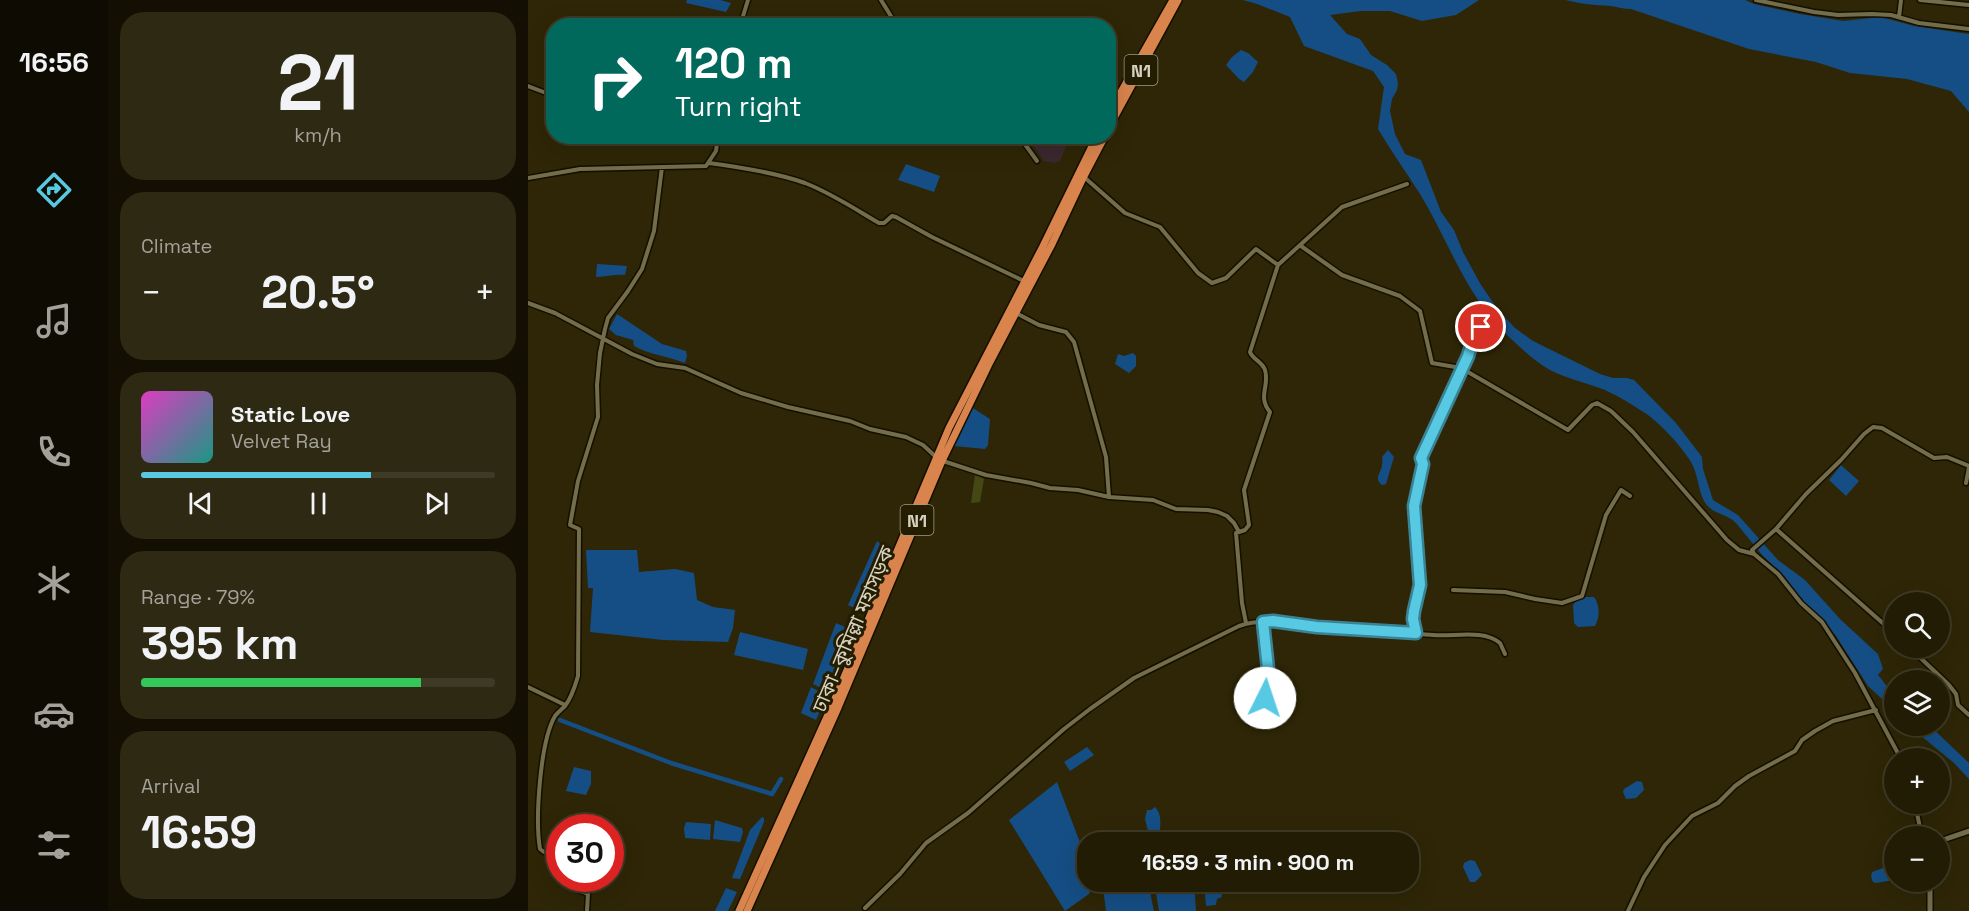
<!DOCTYPE html>
<html lang="en">
<head>
<meta charset="utf-8">
<style>
  :root { --surface:#221c04; --page:#2e2913; --text:#f1f3f6; --muted:#a2a19a; --line:#3f3a26; --accent:#58c9e3 }
  body { margin:0; font-family:"Space Grotesk","Noto Sans Bengali",sans-serif; background:var(--page); color:var(--text); height:100vh; display:flex; flex-direction:column; font-size:22px; white-space:nowrap }
  * { box-sizing:border-box; margin:0 }
  p { font-size:20px; color:var(--muted) }
  .icon { flex:none; width:33px; height:33px; fill:none; stroke:currentColor; stroke-width:2; stroke-linecap:round; stroke-linejoin:round }
  .map { position:relative; flex:1; overflow:hidden }
  .sheet { display:flex; flex-direction:column; gap:12px; padding:12px; background:#130f02; width:420px }
  .sheet>* { flex:none }
  .hud { position:absolute; left:18px; top:18px; width:570px; height:126px; border-radius:24px; box-shadow:0 6px 24px #0002,0 0 0 2px var(--line); background:#00695c; color:#fff; overflow:hidden }
  .controls { position:absolute; left:1356px; top:592px; display:grid; gap:12px }
  .controls a { display:grid; place-items:center; width:66px; height:66px; border-radius:50%; background:var(--surface); box-shadow:0 6px 24px #0002,0 0 0 2px var(--line); font-size:30px }
  .speed { position:absolute; left:18px; top:814px; display:flex; gap:12px; font-size:30px; font-weight:700; text-align:center }
  .speed>* { display:grid; place-content:center; width:78px; height:78px; border-radius:50%; background:var(--surface); box-shadow:0 6px 24px #0002,0 0 0 2px var(--line); line-height:1 }
  .speed .limit { border:9px solid #d22; background:#fff; color:#111 }
  .pin { position:absolute; display:grid; place-items:center; width:51px; height:51px; color:#fff; margin:-26px; border:3px solid #fff; border-radius:50%; box-shadow:0 2px 6px #0007 }
  .me { position:absolute; width:66px; margin:-33px; rotate:4deg; stroke-linejoin:round; filter:drop-shadow(0 0 4px #0008) }
  .turn { display:flex; align-items:center; gap:21px; height:126px; padding:0 30px; font-size:27px }
  .turn .icon { width:78px; height:78px; stroke-width:2.5 }
  .turn b { display:block; font-size:42px; line-height:51px }
  .big { font-size:45px; font-weight:700; line-height:1.1 }
  .sheet .widget { flex:1; display:flex; flex-direction:column; justify-content:center; gap:9px; min-width:0; padding:0 21px; border-radius:24px; background:var(--page) }
  .sheet .dial { align-items:center; gap:0 }
  .dial b { font-size:78px; line-height:1 }
  .song { display:flex; align-items:center; gap:18px }
  .cover { width:72px; height:72px; border-radius:9px; background:linear-gradient(135deg,hsl(310 70% 55%),hsl(170 70% 35%)) }
  .played { height:6px; border-radius:3px; background:linear-gradient(90deg,var(--accent) 65%,var(--line) 65%) }
  .keys { display:flex; justify-content:space-around; direction:ltr }
  .heat { display:flex; justify-content:space-between; align-items:center; font-size:33px; direction:ltr }
  .charge { height:9px; border-radius:4px; background:linear-gradient(90deg,#34c759 79%,var(--line) 0) }
  .trip { position:absolute; left:549px; top:832px; width:342px; height:60px; border-radius:24px; background:var(--surface); box-shadow:0 6px 24px #0002,0 0 0 2px var(--line); font-weight:700; line-height:60px; text-align:center }
  main { display:flex; flex:1; min-height:0 }
  .dock { display:flex; flex-direction:column; width:108px; justify-content:space-around; align-items:center; background:#0e0b02; color:var(--muted) }
  .dock .icon { width:42px; height:42px }
  .dock .current { color:var(--accent) }
  .dock b { font-size:27px; color:var(--text) }
  .map>svg:first-child { display:block }
</style>
</head>
<body>
<main>
<nav class="dock">
<b>16:56</b>
<svg class="icon current" aria-label="directions" viewBox="0 0 24 24"><path d="M12 3l9 9-9 9-9-9zM9 14v-3h6M13 9l2 2-2 2"/></svg>
<svg class="icon" aria-label="music" viewBox="0 0 24 24"><path d="M9 18V5l10-2v13"/><circle cx="6" cy="18" r="3"/><circle cx="16" cy="16" r="3"/></svg>
<svg class="icon" aria-label="phone" viewBox="0 0 24 24"><path d="M5 4h4l2 5-3 2q2 4 5 5l2-3 5 2v4C11 20 4 13 5 4z"/></svg>
<svg class="icon" aria-label="climate" viewBox="0 0 24 24"><path d="M12 3v18M4 7l16 10M4 17L20 7"/></svg>
<svg class="icon" aria-label="car" viewBox="0 0 24 24"><path d="M5 17H2v-5l4-1 3-4h7l3 4 3 1v5h-3M9 17h6M6 11h13"/><circle cx="7" cy="17" r="2"/><circle cx="17" cy="17" r="2"/></svg>
<svg class="icon" aria-label="filters" viewBox="0 0 24 24"><path d="M4 7h16M4 17h16"/><circle cx="9" cy="7" r="2"/><circle cx="15" cy="17" r="2"/></svg>
</nav>
<section class="sheet">
<div class="widget dial"><b>21</b><p>km/h</p></div>
<div class="widget"><p>Climate</p>
<div class="heat"><a>−</a><b class="big">20.5°</b><a>+</a></div>
</div>
<div class="widget">
<div class="song"><i class="cover"></i><div><b>Static Love</b><p>Velvet Ray</p></div></div>
<div class="played"></div>
<div class="keys"><svg class="icon" aria-label="previous" viewBox="0 0 24 24"><path d="M18 5L8 12l10 7zM5 5v14"/></svg><svg class="icon" aria-label="pause" viewBox="0 0 24 24"><path d="M8 5v14M16 5v14"/></svg><svg class="icon" aria-label="next" viewBox="0 0 24 24"><path d="M6 5l10 7-10 7zM19 5v14"/></svg></div>
</div>
<div class="widget"><p>Range · 79%</p><b class="big">395 km</b><div class="charge"></div></div>
<div class="widget"><p>Arrival</p><b class="big">16:59</b></div>
</section>
<div class="map">
<svg width="1441" height="911" viewBox="0 0 1441 911">
  <rect width="100%" height="100%" fill="#2e2606"/>
  <!-- industrial -->
  <path fill="#3b282e" d="M499 137H507L510 140 515 137H542L532 161 526 163 516 161Z"/>
  <!-- green -->
  <path fill="#444914" d="M447 475 456 479 452 502 443 503Z"/>
  <!-- water -->
  <path fill="#154e84" d="M159 0H192L203 3 198 12 158 3Z
    M715 0H951L928 15 894 21 862 11H833L802 15 819 34 832 39 843 55 859 65 868 74 870 83 869 90 864 99 862 111 867 134 877 154 893 160 913 212 926 230 935 252 953 285 971 311 987 328 1005 341 1072 374 1085 378H1099L1106 380 1148 423 1174 457 1175 469 1185 500 1210 515 1250 560 1277 580 1313 620 1350 654 1355 669 1350 675 1366 695V710L1340 686 1308 636 1287 611 1275 602 1257 577 1235 556 1208 523C1198 513 1184 515 1176 501 1170 489 1170 474 1163 462 1154 447 1132 423 1117 413 1105 405 1090 396 1077 390 1059 383 1040 379 1022 370 1007 362 992 347 980 336 939 298 920 240 892 194 878 172 863 151 850 129L856 87 845 71 776 46 762 17 729 4Z
    M1037 0H1217L1226 4 1272 14 1315 21 1353 17 1386 26 1441 34V112L1423 91 1379 79 1322 73 1288 62 1221 49 1103 9C1096 9 1090 7 1083 6 1067 5 1053 4 1037 0Z
    M713 50 720 53 730 62 725 72 716 82 711 79 698 65 704 57Z
    M378 164 412 176 406 192 370 180Z
    M69 264 99 266 97 275C87 274 79 277 68 277Z
    M89 314 134 344 158 351 159 356 157 363C140 356 122 355 106 346L105 340 88 335 81 329Z
    M605 353 608 356V366L601 373 587 364 590 354 596 356Z
    M442 406 462 419 460 445 457 449 426 446Z
    M860 450 866 457 858 484 854 485C845 478 853 474 854 465 855 462 854 459 854 457Z
    M1313 465 1331 481 1318 496 1301 480Z
    M349 541 358 549 334 612 320 605Z
    M58 550H109L111 572 147 569 166 573 169 600 185 607 207 610 205 628 200 642 135 640 62 632 65 588H60Z
    M1056 597H1066C1072 605 1072 617 1067 626L1050 627 1046 623 1045 605 1049 600Z
    M308 623 324 630 326 634 301 692 285 684Z
    M212 632 280 649 275 670 206 655Z
    M283 687 294 693 297 699 288 720 273 713Z
    M1381 726H1402L1441 763V779L1426 763Z
    M559 747 566 755 542 771 536 762Z
    M46 767 63 771V784L58 795 38 791Z
    M1109 781 1114 782 1116 790 1108 798 1098 799 1095 792 1096 789Z
    M529 782 559 861 560 882H565L561 894 537 911 481 820Z
    M627 807C635 815 632 828 631 839L628 840 625 832 620 831 617 819 619 810H623Z
    M234 817 236 818V822L212 879 204 878 222 830Z
    M187 820 214 828 215 832 212 842 185 839Z
    M158 822 183 824 182 840 157 838 156 828Z
    M942 860 947 861 954 875 947 882H942L935 867 936 863Z
    M1366 864V880L1348 883 1345 882 1343 877 1344 872Z
    M578 882H620L626 911H578L575 888Z
    M626 882H666L668 911H631Z
    M676 882H692L694 897 689 899 688 905 678 906Z
    M198 888 209 892 200 911H187Z"/>
  <g fill="none" stroke-linecap="round" stroke-linejoin="round">
    <!-- canal -->
    <path stroke="#154e84" stroke-width="4.5" d="M32 720 143 763 231 790 244 794 253 779"/>
    <defs>
      <path id="minor" d="M353 0 369 26
        M1228 0 1286 12 1310 15 1344 14 1363 15 1391 23 1441 29
        M1392 0 1441 5
        M1371 17 1373 0
        M212 26 220 0
        M0 86 26 96
        M491 136 509 161
        M181 163C211 167 249 173 277 183 303 193 327 209 351 223H356L364 216 368 217 404 237 496 281
        M556 177 597 213 632 227 670 273 684 283 698 278 728 249 750 265
        M0 178 52 169 178 166 188 151 190 136
        M773 246 814 275 872 296 892 311 904 363 933 368 1040 430 1064 405 1069 403 1083 411 1105 432 1199 540 1211 550 1226 554
        M0 303 27 313 104 354 129 364 157 368 213 393 260 407 322 421 342 429 378 437 395 445 408 457
        M488 313 511 325 538 332 546 342 578 457 581 497
        M415 461 458 475 503 483 522 488 550 490 581 497 625 500 648 509 680 510 690 512 699 516 706 523 711 532
        M1438 483 1441 467
        M1248 529 1366 633
        M925 590 977 592 1007 599 1034 603 1054 596 1078 515 1093 490 1102 496
        M718 623 714 603 708 533 717 530 721 525 716 490 742 412C729 396 742 386 737 370 734 361 725 360 722 352L750 265 814 207 879 184
        M888 633 885 619 886 611 892 585 886 506 890 482 895 464 893 458 940 356 948 334 950 330 961 321
        M1382 648 1421 685 1428 694 1430 705 1441 715
        M0 687 37 705
        M734 711 740 688 741 678 735 622
        M1373 759 1327 673 1294 622 1273 603 1250 574 1226 554 1224 550 1248 529 1278 494 1313 460 1336 434 1345 427 1354 428 1406 458 1419 457 1441 466
        M1387 804 1394 837
        M32 854 16 852 12 849C7 819 12 742 27 716 30 712 34 709 37 706 44 697 47 686 50 676L51 529 42 525 50 481 70 417 69 385 72 353 77 329 80 318 100 291 114 269 126 231 134 167
        M41 879 42 887 60 894 59 911
        M337 908 372 874 398 843 440 813 536 729 562 709 606 678 711 626C737 617 763 625 789 627 828 629 866 632 905 635 926 637 955 629 972 643L977 654
        M1100 911 1116 877 1137 845 1164 816 1190 803 1207 786 1221 776 1267 751 1274 740 1287 731 1305 721 1348 710"/>
      <path id="tertiary" d="M1412 841 1441 831
        M1402 911V882"/>
      <path id="trunk" d="M580 115 645 0
        M580 129 650 0
        M211 911 303 708 421 428 514 248 569 136
        M219 911 309 710 414 461 462 362 524 244 556 176 577 136"/>
    </defs>
    <!-- minor casing -->
    <use href="#minor" stroke="#150f00" stroke-width="7"/>
    <!-- tertiary casing -->
    <use href="#tertiary" stroke="#150f00" stroke-width="8"/>
    <!-- trunk casing -->
    <use href="#trunk" stroke="#150f00" stroke-width="10"/>
    <!-- minor -->
    <use href="#minor" stroke="#746d4c" stroke-width="4"/>
    <!-- tertiary -->
    <use href="#tertiary" stroke="#746d4c" stroke-width="5"/>
    <!-- trunk -->
    <use href="#trunk" stroke="#d9844d" stroke-width="7"/>
  </g>
  <g fill="none" stroke-linecap="round" stroke-linejoin="round">
    <defs>
      <path id="route" d="M737 698 741 678 735 622 745 621 789 627 888 633 885 619 886 611 892 585 886 506 895 464 893 458 940 356 945 339 953 327"/>
    </defs>
    <!-- route casing -->
    <use href="#route" stroke="#398394" stroke-width="15"/>
    <!-- route -->
    <use href="#route" stroke="#58c9e3" stroke-width="10"/>
  </g>
  <g text-anchor="middle" dominant-baseline="central" stroke-width="6" stroke-linejoin="round" paint-order="stroke">
    <!-- shield labels -->
    <g fill="#241d00" stroke="#a19c87" stroke-width="1.5">
      <rect x="596.5" y="55" width="33" height="30" rx="4.5"/>
      <rect x="372.5" y="505" width="33" height="30" rx="4.5"/>
    </g>
    <g font-size="18" font-weight="bold" fill="#d6d2c1">
      <text x="613" y="70">N1</text>
      <text x="389" y="520">N1</text>
    </g>
    <!-- street labels -->
    <g font-size="20" fill="#d6d2c1" stroke="#241d00">
      <text transform="translate(325 629) rotate(-67)">ঢাকা–কুমিল্লা মহাসড়ক</text>
    </g>
  </g>
</svg>
<div class="controls">
<a><svg class="icon" aria-label="search" viewBox="0 0 24 24"><circle cx="10" cy="10" r="6"/><path d="M15 15l6 6"/></svg></a>
<a><svg class="icon" aria-label="layers" viewBox="0 0 24 24"><path d="M12 4l9 5-9 5-9-5zM3 14l9 5 9-5"/></svg></a>
<a>+</a>
<a>−</a>
</div>
<div class="speed"><div class="limit">30</div></div>
<div class="pin" style="left:953px;top:327px;background:#d93025"><svg class="icon" aria-label="arrive" viewBox="0 0 24 24"><path d="M6 21V4h12l-3 4 3 4H6"/></svg></div>
<svg class="me" style="left:737px;top:698px" viewBox="-20 -20 40 40"><circle r="19" fill="#fff"/><path d="M0-13L10 11 0 6-10 11z" fill="#58c9e3"/></svg>
<div class="trip">16:59 · 3 min · 900 m</div>
<div class="hud">
<div class="turn"><svg class="icon" aria-label="right" viewBox="0 0 24 24"><path d="M7 20v-9h11M14 6l5 5-5 5"/></svg><div><b>120 m</b>Turn right</div></div>
</div>
</div>
</main>
</body>
</html>
